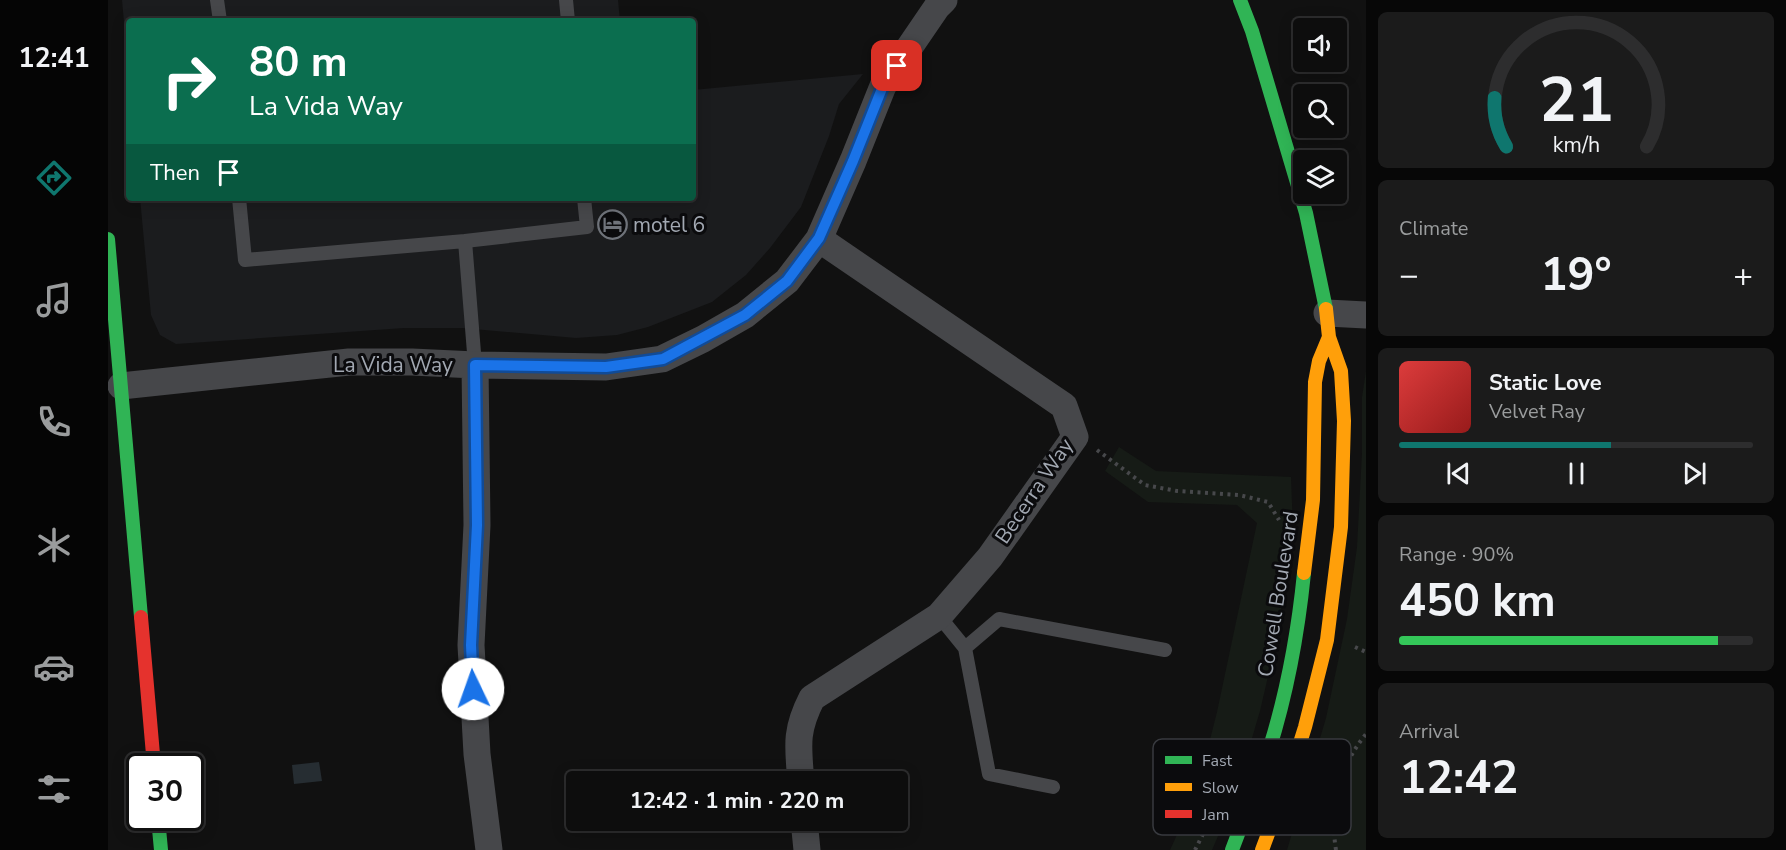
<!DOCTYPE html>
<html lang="en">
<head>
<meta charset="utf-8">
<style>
  :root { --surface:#0d0d0d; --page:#1b1b1b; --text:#f1f3f6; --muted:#9a9c9d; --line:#2d2d2e; --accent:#0f766e }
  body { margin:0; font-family:"Nunito Sans",sans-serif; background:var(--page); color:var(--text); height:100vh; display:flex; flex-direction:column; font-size:22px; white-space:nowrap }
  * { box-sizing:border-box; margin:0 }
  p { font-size:20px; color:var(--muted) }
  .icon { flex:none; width:33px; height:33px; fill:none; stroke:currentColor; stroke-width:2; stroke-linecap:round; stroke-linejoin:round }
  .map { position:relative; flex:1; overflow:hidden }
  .details { display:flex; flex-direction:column; gap:12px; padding:12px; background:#070707; width:420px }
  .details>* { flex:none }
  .top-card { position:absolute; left:18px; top:18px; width:570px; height:183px; border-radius:6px; box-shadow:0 3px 15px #0003,0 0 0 2px var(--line); background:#0b6e4f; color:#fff; overflow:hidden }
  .controls { position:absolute; left:1185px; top:18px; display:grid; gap:12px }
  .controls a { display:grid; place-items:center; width:54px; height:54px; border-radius:6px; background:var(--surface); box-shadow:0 3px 15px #0003,0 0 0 2px var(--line); font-size:30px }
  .speed { position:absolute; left:18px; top:753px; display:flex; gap:12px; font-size:30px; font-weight:700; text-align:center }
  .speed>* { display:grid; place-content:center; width:78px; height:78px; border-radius:50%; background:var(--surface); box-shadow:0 3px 15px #0003,0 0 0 2px var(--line); line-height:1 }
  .speed .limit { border:3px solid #111; border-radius:9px; background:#fff; color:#111 }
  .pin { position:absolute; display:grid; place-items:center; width:51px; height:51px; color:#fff; margin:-26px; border-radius:12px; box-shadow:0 3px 9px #0006 }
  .me { position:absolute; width:66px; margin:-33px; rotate:357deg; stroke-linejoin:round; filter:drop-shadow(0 0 4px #0008) }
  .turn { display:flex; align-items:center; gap:21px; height:126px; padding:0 24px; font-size:27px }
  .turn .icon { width:78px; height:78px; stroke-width:2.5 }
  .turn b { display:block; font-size:42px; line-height:51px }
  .then { display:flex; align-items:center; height:57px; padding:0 24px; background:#0003; gap:12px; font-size:22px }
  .big { font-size:45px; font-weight:700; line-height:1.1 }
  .details .tile { flex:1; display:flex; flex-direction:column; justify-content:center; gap:9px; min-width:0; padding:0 21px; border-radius:9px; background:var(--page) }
  .details .dial { align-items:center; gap:0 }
  .dial svg { height:156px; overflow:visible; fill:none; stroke:var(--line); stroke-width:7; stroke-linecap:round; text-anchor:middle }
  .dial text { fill:var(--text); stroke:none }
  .song { display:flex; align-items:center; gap:18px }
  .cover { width:72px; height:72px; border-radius:9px; background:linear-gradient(135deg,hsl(0 70% 55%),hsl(0 70% 35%)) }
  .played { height:6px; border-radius:3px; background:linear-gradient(90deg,var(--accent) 60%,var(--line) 60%) }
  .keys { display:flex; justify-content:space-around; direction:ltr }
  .heat { display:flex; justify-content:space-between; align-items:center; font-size:33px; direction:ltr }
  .charge { height:9px; border-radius:4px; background:linear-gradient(90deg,#34c759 90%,var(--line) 0) }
  .trip { position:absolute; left:458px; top:771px; width:342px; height:60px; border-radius:6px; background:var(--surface); box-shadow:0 3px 15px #0003,0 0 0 2px var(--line); font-weight:700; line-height:60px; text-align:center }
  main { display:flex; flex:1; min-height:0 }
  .tab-bar { display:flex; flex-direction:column; width:108px; justify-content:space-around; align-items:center; background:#050505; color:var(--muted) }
  .tab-bar .icon { width:42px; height:42px }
  .tab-bar .selected { color:var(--accent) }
  .tab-bar b { font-size:27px; color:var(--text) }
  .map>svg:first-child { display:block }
</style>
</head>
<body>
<main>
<nav class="tab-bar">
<b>12:41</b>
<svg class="icon selected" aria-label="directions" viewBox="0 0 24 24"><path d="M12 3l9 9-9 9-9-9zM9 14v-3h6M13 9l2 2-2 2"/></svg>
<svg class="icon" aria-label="music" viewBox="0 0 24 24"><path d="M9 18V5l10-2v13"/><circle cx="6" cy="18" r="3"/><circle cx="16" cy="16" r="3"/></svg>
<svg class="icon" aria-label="phone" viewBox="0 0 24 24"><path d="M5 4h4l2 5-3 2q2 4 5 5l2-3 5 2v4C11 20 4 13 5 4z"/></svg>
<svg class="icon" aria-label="climate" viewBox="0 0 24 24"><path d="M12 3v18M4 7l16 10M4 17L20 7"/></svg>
<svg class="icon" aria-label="car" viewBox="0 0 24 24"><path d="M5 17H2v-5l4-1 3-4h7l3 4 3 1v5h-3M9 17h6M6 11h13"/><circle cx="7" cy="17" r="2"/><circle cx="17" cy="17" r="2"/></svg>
<svg class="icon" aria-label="filters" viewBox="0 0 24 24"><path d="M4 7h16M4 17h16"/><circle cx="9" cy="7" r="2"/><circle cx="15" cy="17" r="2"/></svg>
</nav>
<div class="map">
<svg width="1258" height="850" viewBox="0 0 1258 850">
  <rect width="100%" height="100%" fill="#111"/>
  <!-- built -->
  <path fill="#1b1c1e" d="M14 0H510L512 21H21V77Z
    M755 74 731 104 721 136 693 207 662 248 638 275 604 302 540 327 509 335 468 338 354 328H296L68 344 52 335 43 315 32 198H585V90Z"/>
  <!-- green -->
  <path fill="#161b16" d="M1258 371V850H1179L1218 718 1239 619 1249 547 1254 453V397Z
    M1011 447 1048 471 1183 477 1185 530 1168 642 1152 711 1126 799 1104 850H1062L1089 791 1109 712 1149 523 1129 505 1040 502 997 471Z"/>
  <!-- water -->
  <path fill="#262d32" d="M211 762 214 781 186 784 184 765Z"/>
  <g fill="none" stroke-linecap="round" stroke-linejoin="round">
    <!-- path -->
    <path stroke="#47484b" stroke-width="4" stroke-dasharray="3 4.5" stroke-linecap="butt" d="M989 450 1037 485 1069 491 1131 495 1160 502 1171 520
      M1247 647 1258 652
      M1087 850 1096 832
      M1228 850C1221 807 1231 767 1258 734"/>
    <!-- lane -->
    <path stroke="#46474a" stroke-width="14" d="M109 0 112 21
      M458 0 460 21
      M131 198 137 260 357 241
      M367 365 357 241 479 227 476 198
      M831 616 857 648 881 774 945 787
      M857 648 891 619 1057 650"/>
    <!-- street -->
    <path stroke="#46474a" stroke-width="27" d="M1219 313 1258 315
      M367 365 369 525 363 645 369 754 381 850
      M13 386 241 362H304L367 365 498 367 554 359 595 339 637 315 679 281 711 239 745 161 775 86 829 7 836 0
      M693 782C690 746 687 731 704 698L831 616 882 557 967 437 956 406 711 239
      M696 820 699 850"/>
    <!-- fast -->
    <path stroke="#30b455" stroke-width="14" d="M1132 0 1144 31 1198 213 1218 309
      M0 239 33 617
      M50 818 53 850
      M1124 850C1136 817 1151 784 1161 750 1179 693 1190 633 1196 573"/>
    <!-- slow -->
    <path stroke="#ff9f0a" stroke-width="14" d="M1196 573 1205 500 1207 382 1211 361 1221 337
      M1154 850 1181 778 1197 727 1219 640 1233 527 1236 421 1233 371 1221 337 1218 309"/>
    <!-- jam -->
    <path stroke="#e5322d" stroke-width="14" d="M33 617 46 766"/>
  </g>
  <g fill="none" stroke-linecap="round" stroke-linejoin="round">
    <defs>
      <path id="route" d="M365 689 363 645 369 525 367 365 498 367 555 359 637 315 679 281 711 238 745 161 775 86 789 66"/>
    </defs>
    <!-- route casing -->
    <use href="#route" stroke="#114b97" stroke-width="15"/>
    <!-- route -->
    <use href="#route" stroke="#1a73e8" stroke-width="10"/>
  </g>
  <!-- icons -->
  <defs>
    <symbol id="hotel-ring" viewBox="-11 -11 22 22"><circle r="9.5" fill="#0b0b0d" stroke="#6f737a" stroke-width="1.5"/><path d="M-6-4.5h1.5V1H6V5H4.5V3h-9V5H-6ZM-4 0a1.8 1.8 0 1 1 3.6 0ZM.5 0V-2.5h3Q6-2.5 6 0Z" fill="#6f737a"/></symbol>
  </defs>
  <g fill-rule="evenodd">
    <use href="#hotel-ring" x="488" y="208" width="33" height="33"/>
  </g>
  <g text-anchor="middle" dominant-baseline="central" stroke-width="6" stroke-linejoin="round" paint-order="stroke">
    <!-- poi labels -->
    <g font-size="21" fill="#a2a8b2" stroke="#0b0b0d" text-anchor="start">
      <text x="525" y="225">motel 6</text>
    </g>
    <!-- street labels -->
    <g font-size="21" fill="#a2a8b2" stroke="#0b0b0d">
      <text x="285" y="365">La Vida Way</text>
      <text transform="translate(926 491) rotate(-56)">Becerra Way</text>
      <text transform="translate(1170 594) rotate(-81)">Cowell Boulevard</text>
    </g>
  </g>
  <!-- legend -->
  <rect x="1045" y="739" width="198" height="96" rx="9" fill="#0b0b0d" stroke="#383a3f" stroke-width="1.5"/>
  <rect x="1057" y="756" width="27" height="8" fill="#30b455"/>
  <rect x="1057" y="783" width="27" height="8" fill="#ff9f0a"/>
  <rect x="1057" y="810" width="27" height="8" fill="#e5322d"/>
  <g font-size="16" fill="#a2a8b2">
    <text x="1094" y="766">Fast</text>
    <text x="1094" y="793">Slow</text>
    <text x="1094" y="820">Jam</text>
  </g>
</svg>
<div class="controls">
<a><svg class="icon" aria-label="sound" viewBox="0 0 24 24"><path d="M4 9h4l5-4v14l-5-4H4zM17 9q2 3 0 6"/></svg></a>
<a><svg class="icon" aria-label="search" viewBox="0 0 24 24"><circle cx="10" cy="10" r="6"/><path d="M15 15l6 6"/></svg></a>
<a><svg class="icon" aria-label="layers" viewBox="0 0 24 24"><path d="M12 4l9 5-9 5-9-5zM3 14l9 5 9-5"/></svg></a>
</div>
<div class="speed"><div class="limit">30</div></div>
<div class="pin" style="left:789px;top:66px;background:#d93025"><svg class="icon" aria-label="arrive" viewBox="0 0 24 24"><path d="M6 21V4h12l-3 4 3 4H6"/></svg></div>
<svg class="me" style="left:365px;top:689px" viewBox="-20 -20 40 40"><circle r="19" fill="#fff"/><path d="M0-13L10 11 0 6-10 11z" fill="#1a73e8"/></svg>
<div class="trip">12:42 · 1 min · 220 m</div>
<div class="top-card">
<div class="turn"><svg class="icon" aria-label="right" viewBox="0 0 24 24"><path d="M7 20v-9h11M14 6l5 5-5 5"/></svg><div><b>80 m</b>La Vida Way</div></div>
<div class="then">Then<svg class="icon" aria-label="arrive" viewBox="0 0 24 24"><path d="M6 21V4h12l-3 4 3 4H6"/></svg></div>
</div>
</div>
<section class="details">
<div class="tile dial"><svg viewBox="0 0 100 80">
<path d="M14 69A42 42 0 1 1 86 69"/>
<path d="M14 69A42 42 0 0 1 8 44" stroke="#0f766e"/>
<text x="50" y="56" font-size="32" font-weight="700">21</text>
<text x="50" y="72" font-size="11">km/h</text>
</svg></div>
<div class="tile"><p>Climate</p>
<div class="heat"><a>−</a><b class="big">19°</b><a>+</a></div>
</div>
<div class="tile">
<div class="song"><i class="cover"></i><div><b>Static Love</b><p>Velvet Ray</p></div></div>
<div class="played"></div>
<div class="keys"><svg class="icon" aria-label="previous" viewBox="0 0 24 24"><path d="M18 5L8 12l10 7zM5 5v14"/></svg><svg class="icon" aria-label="pause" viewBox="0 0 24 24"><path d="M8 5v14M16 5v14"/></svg><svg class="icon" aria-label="next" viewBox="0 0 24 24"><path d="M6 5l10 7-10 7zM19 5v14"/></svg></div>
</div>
<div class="tile"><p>Range · 90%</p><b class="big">450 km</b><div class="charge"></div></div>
<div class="tile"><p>Arrival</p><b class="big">12:42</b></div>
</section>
</main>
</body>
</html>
